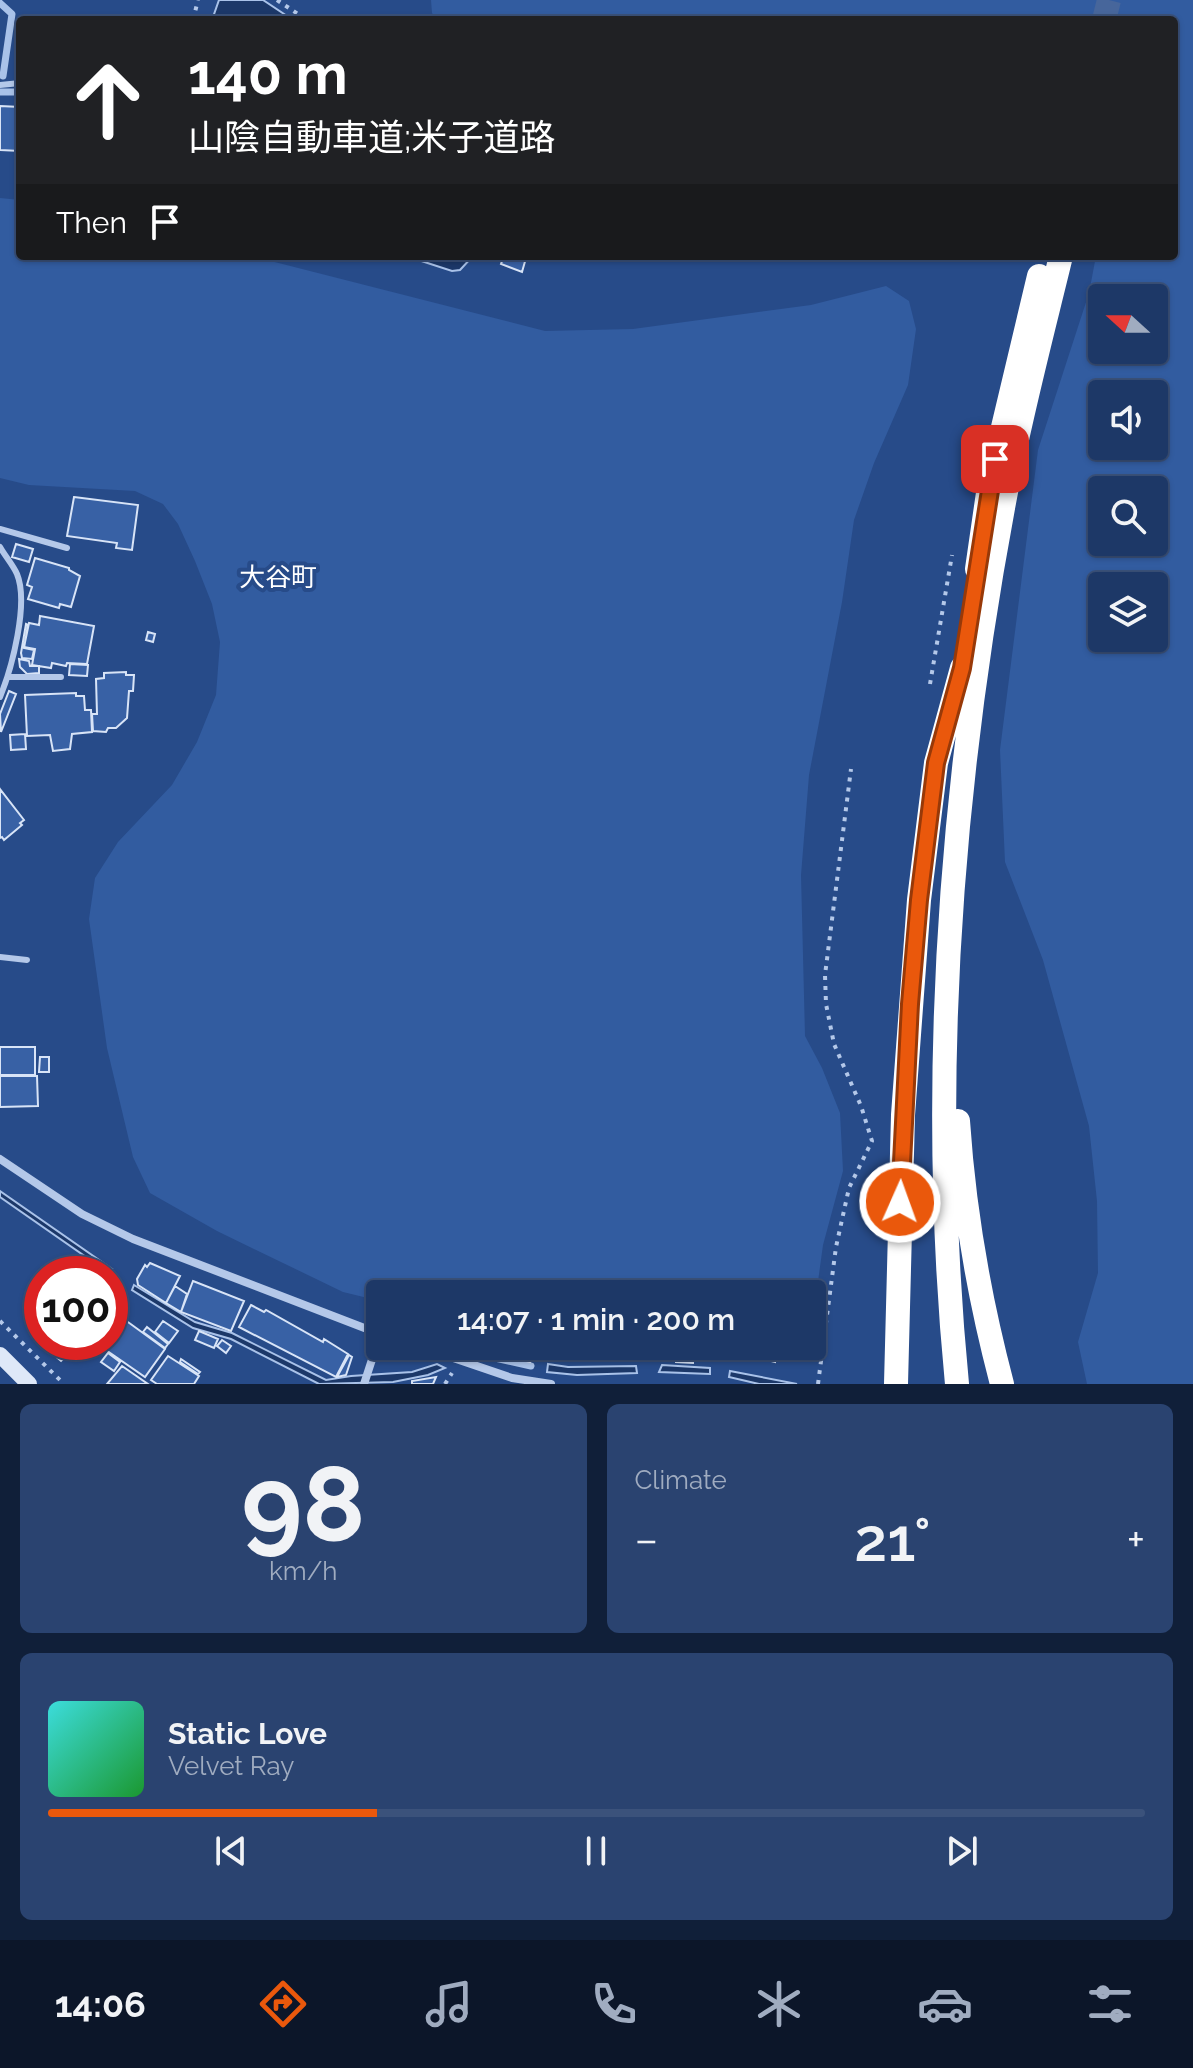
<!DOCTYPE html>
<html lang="en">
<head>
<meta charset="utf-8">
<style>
  :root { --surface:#1d3867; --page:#2a4370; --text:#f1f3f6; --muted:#a0acc0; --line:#3b527b; --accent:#ea580c }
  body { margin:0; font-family:Raleway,"Noto Sans JP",sans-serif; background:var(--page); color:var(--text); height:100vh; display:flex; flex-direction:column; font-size:30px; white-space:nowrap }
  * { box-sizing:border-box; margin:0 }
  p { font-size:26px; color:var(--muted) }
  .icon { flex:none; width:44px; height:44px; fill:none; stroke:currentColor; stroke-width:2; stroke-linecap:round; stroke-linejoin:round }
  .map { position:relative; height:1384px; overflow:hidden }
  .sheet { display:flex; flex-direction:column; gap:20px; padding:20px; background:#101f39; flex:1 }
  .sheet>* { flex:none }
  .hud { position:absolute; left:16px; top:16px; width:1162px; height:244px; border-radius:8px; box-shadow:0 2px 6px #0004,0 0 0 2px var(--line); background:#202124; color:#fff; overflow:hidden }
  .needle { width:52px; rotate:291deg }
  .buttons { position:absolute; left:1088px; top:284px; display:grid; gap:16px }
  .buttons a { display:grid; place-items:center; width:80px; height:80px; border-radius:8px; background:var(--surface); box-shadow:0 2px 6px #0004,0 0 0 2px var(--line); font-size:40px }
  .speed { position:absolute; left:24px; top:1256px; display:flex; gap:16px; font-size:40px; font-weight:700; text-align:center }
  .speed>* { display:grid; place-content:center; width:104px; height:104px; border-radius:50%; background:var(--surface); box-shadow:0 2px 6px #0004,0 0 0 2px var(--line); line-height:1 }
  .speed .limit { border:12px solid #d22; background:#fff; color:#111 }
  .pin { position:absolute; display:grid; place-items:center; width:68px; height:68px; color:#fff; margin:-34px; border-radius:16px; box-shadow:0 4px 12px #0006 }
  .me { position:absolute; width:88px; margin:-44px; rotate:2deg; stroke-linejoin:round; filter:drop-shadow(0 0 6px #0008) }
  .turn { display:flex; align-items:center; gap:28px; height:168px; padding:0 40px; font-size:36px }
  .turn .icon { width:104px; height:104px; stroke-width:2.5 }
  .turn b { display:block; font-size:56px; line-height:68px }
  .then { display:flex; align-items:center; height:76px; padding:0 40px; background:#0003; gap:16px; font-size:30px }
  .big { font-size:60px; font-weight:600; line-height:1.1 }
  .sheet .card { flex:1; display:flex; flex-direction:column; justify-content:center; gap:12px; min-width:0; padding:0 28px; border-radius:12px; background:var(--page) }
  .sheet .dial { align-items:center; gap:0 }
  .dial b { font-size:104px; line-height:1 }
  .song { display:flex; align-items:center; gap:24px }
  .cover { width:96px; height:96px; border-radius:12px; background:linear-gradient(135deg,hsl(180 70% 55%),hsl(130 70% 35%)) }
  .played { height:8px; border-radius:4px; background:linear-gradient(90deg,var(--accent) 30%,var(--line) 30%) }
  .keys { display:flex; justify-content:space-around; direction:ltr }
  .heat { display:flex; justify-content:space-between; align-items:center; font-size:44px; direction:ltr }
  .sheet .tiles { flex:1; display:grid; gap:20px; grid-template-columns:1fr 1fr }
  .card:last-child { grid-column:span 2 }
  .trip { position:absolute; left:366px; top:1280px; width:460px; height:80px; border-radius:8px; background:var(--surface); box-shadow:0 2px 6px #0004,0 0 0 2px var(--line); font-weight:600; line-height:80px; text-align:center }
  .tabs { display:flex; height:128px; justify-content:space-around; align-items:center; background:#0c1629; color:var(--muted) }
  .tabs .icon { width:56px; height:56px }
  .tabs .current { color:var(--accent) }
  .tabs b { font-size:36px; color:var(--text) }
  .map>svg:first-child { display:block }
</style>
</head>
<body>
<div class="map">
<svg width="1193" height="1384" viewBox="0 0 1193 1384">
  <rect width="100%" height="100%" fill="#274b89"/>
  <!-- green -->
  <path fill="#325ca0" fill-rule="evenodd" d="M431 0H1193V1384H1087L1078 1342 1098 1273 1097 1201 1089 1126 1043 960 1005 862 1000 750 1038 450 1089 293 1096 256H1174V20H437L432 13ZM1102 298H1154V350H1102ZM1102 394H1154V446H1102ZM1102 490H1154V542H1102ZM1102 586H1154V638H1102Z
    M0 198 20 200V256H251L545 331 633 329 811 305 886 286 909 301 916 329 908 385 874 463 854 520 842 602 809 775 801 875 805 1036 822 1068 840 1113 843 1171 823 1245 812 1325V1294H380V1301L343 1292 217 1231 150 1193 133 1157 107 1048 89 919 95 878 118 842 172 785 197 742 216 695 220 642 212 604 195 561 178 524 163 504 135 491 29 485 0 478Z"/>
  <!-- water -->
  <path fill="#1c3869" stroke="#a9c2e9" stroke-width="2" d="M219 0H263L293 20H212Z
    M406 256H473L460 270 452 271Z
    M0 1191 112 1269 109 1273 0 1197Z
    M134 1285 195 1322 232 1333 326 1380 351 1376 412 1372 437 1364 445 1368 428 1375 393 1382 319 1384 231 1339 193 1328 132 1290Z
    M548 1364 568 1367 636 1366 637 1373 577 1375 547 1372Z
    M662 1365 710 1368V1374L659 1372Z
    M730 1371 797 1384H759L729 1377Z"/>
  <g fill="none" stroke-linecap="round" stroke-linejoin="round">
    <!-- stream -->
    <path stroke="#a9c2e9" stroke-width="7" d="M0 3 12 14 3 76
      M0 92H20
      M495 1358 531 1366"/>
  </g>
  <!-- building -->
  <path fill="#3861a5" stroke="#d8e4f7" stroke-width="2" d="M0 106 20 107V151L0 150Z
    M504 256 526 258 522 272 501 264Z
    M74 497 138 505 132 550 116 548 117 543 67 536Z
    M16 544 33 549 29 562 12 557Z
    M35 558 69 568V570L80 576 71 607 60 604 59 608 28 599 32 587 27 585Z
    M40 616 94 626 87 664 67 663 66 666 52 663 51 668 32 665 35 649 24 647 29 623 39 625Z
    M26 624 28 625 24 648 34 650 32 659 22 658 21 653Z
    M148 632 155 634 153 642 146 640Z
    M19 659 29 661 30 666H39V673L27 674 20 667Z
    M70 664 88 665 87 676 69 675Z
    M126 672V675H134L133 691H129L127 718 116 728H108L106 732 93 731 92 714H97L96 679 104 678V673Z
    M9 691 16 694 1 732 0 714Z
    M76 693V696H84L85 710H91L92 732 72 734 70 749 53 751 50 735 27 736 25 695Z
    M25 734 26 749 11 750 10 735Z
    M0 789 24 820 20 823 22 825 4 840 2 837 0 838Z
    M0 1047H35V1075H0Z
    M40 1057H49V1072H39Z
    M0 1076H37L38 1106 0 1107Z
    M150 1263 180 1276 166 1303 138 1285 137 1279 145 1265 147 1267Z
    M193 1281 244 1301 231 1331 181 1312Z
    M175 1286 187 1294 181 1312 166 1303Z
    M251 1305 264 1312 266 1310 323 1342 324 1339 348 1354 336 1377 239 1327Z
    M121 1317 165 1349 145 1377 103 1348 110 1342V1328L112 1330Z
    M163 1321 178 1331 169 1343 155 1332Z
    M147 1327 168 1344 165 1348 143 1332Z
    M199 1331 218 1339 214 1348 195 1340Z
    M222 1340 231 1346 226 1353 217 1346Z
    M51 1342 66 1356 61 1361 46 1348Z
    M468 1346H532L531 1357 530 1362Z
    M615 1346H650L649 1356 634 1354V1357H618L614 1354Z
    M651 1346H666L665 1358 650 1356Z
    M676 1346H694L693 1363 676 1362Z
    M739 1346H757V1359L740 1358Z
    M766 1346H775V1362L763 1359Z
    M108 1353 120 1362 114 1371 101 1362Z
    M349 1355 352 1357 346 1375 337 1377Z
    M168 1356 199 1376 194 1384H157L151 1380Z
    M181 1359 200 1372 198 1374 180 1362Z
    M122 1366 148 1384H107Z
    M436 1377 433 1384H412V1381Z"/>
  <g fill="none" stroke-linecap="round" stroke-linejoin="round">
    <!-- motorway-tunnel -->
    <path stroke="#47669b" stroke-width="24" stroke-dasharray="24 12" stroke-linecap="butt" d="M1104 20 1109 0"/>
    <!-- path -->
    <path stroke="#b4c8e9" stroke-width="4" stroke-dasharray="4 6" stroke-linecap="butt" d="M277 0 307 20
      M193 20 198 0
      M930 684 952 555
      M0 1321 64 1384
      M445 1384 452 1373
      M818 1384 836 1247 849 1188 872 1141 861 1106 834 1044 826 1004 825 975 851 769"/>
    <!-- service -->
    <path stroke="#b4c8e9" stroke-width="6" d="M0 85 20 83
      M0 529 67 548
      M0 547C5 556 13 565 17 574 29 603 12 668 0 697
      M9 677H61
      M0 957 27 960"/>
    <!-- minor -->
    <path stroke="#b4c8e9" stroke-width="8" d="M0 1159 82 1214 133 1239 380 1334
      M418 1346 512 1378 551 1384
      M364 1384 380 1335"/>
    <!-- secondary -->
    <path stroke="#dee8f8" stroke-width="16" d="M0 1355 29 1384"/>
    <!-- motorway -->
    <path stroke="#fff" stroke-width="24" d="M977 569 989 486 1039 276
      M958 1121C964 1211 979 1297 1002 1384
      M896 1384 903 1115 919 900 936 763 962 668
      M957 1384C928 1087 950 785 1006 492 1021 413 1042 334 1061 256"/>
  </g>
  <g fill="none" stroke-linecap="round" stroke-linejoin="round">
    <defs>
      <path id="route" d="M900 1202 910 1004 919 900 936 763 962 668 995 459"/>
    </defs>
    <!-- route casing -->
    <use href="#route" stroke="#983908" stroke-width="20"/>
    <!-- route -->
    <use href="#route" stroke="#ea580c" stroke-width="14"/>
  </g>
  <g text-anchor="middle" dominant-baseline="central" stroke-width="8" stroke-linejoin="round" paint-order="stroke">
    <!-- quarter labels -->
    <g font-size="26" fill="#fff" stroke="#274b89">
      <text x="278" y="577">大谷町</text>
    </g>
  </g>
</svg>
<div class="buttons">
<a><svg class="needle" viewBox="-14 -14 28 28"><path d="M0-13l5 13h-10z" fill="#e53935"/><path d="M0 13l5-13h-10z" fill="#a0acc0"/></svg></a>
<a><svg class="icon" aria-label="sound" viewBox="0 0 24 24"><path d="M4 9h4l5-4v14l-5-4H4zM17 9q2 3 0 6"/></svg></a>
<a><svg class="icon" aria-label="search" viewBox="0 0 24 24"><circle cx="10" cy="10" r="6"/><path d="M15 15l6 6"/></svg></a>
<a><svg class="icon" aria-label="layers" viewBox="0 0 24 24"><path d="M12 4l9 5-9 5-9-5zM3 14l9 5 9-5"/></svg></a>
</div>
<div class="speed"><div class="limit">100</div></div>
<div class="pin" style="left:995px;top:459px;background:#d93025"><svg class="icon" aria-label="arrive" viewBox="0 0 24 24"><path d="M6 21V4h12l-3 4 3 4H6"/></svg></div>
<svg class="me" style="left:900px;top:1202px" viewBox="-20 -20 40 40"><circle r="17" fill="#ea580c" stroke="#fff" stroke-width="3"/><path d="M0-11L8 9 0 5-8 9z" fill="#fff"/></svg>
<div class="trip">14:07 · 1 min · 200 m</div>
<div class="hud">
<div class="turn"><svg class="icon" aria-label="ahead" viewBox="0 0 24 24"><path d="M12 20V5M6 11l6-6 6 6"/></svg><div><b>140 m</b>山陰自動車道;米子道路</div></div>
<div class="then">Then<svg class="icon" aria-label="arrive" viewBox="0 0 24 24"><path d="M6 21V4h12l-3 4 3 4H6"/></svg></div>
</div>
</div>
<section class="sheet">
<div class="tiles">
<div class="card dial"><b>98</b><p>km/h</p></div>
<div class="card"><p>Climate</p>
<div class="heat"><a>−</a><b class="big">21°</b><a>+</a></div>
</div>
<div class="card">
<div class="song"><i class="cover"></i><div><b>Static Love</b><p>Velvet Ray</p></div></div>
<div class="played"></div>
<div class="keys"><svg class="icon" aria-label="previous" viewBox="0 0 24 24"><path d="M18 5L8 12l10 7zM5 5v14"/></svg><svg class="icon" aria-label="pause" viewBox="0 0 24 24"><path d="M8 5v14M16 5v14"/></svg><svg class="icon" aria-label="next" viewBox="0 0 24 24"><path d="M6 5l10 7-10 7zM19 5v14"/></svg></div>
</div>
</div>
</section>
<nav class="tabs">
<b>14:06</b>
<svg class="icon current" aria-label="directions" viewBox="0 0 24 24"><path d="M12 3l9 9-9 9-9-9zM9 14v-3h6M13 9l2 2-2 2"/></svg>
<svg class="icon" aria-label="music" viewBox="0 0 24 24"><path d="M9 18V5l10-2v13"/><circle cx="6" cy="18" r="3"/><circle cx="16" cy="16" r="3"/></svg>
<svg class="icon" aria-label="phone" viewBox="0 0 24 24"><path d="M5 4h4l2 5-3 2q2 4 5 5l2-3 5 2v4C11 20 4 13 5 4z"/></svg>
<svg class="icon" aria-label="climate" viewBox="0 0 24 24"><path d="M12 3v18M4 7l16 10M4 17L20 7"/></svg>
<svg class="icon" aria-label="car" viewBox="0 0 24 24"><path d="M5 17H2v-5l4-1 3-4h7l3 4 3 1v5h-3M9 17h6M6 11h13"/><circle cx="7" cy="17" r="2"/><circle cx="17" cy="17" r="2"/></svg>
<svg class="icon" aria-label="filters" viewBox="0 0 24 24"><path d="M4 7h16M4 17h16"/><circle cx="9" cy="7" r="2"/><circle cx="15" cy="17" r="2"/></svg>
</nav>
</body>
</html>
